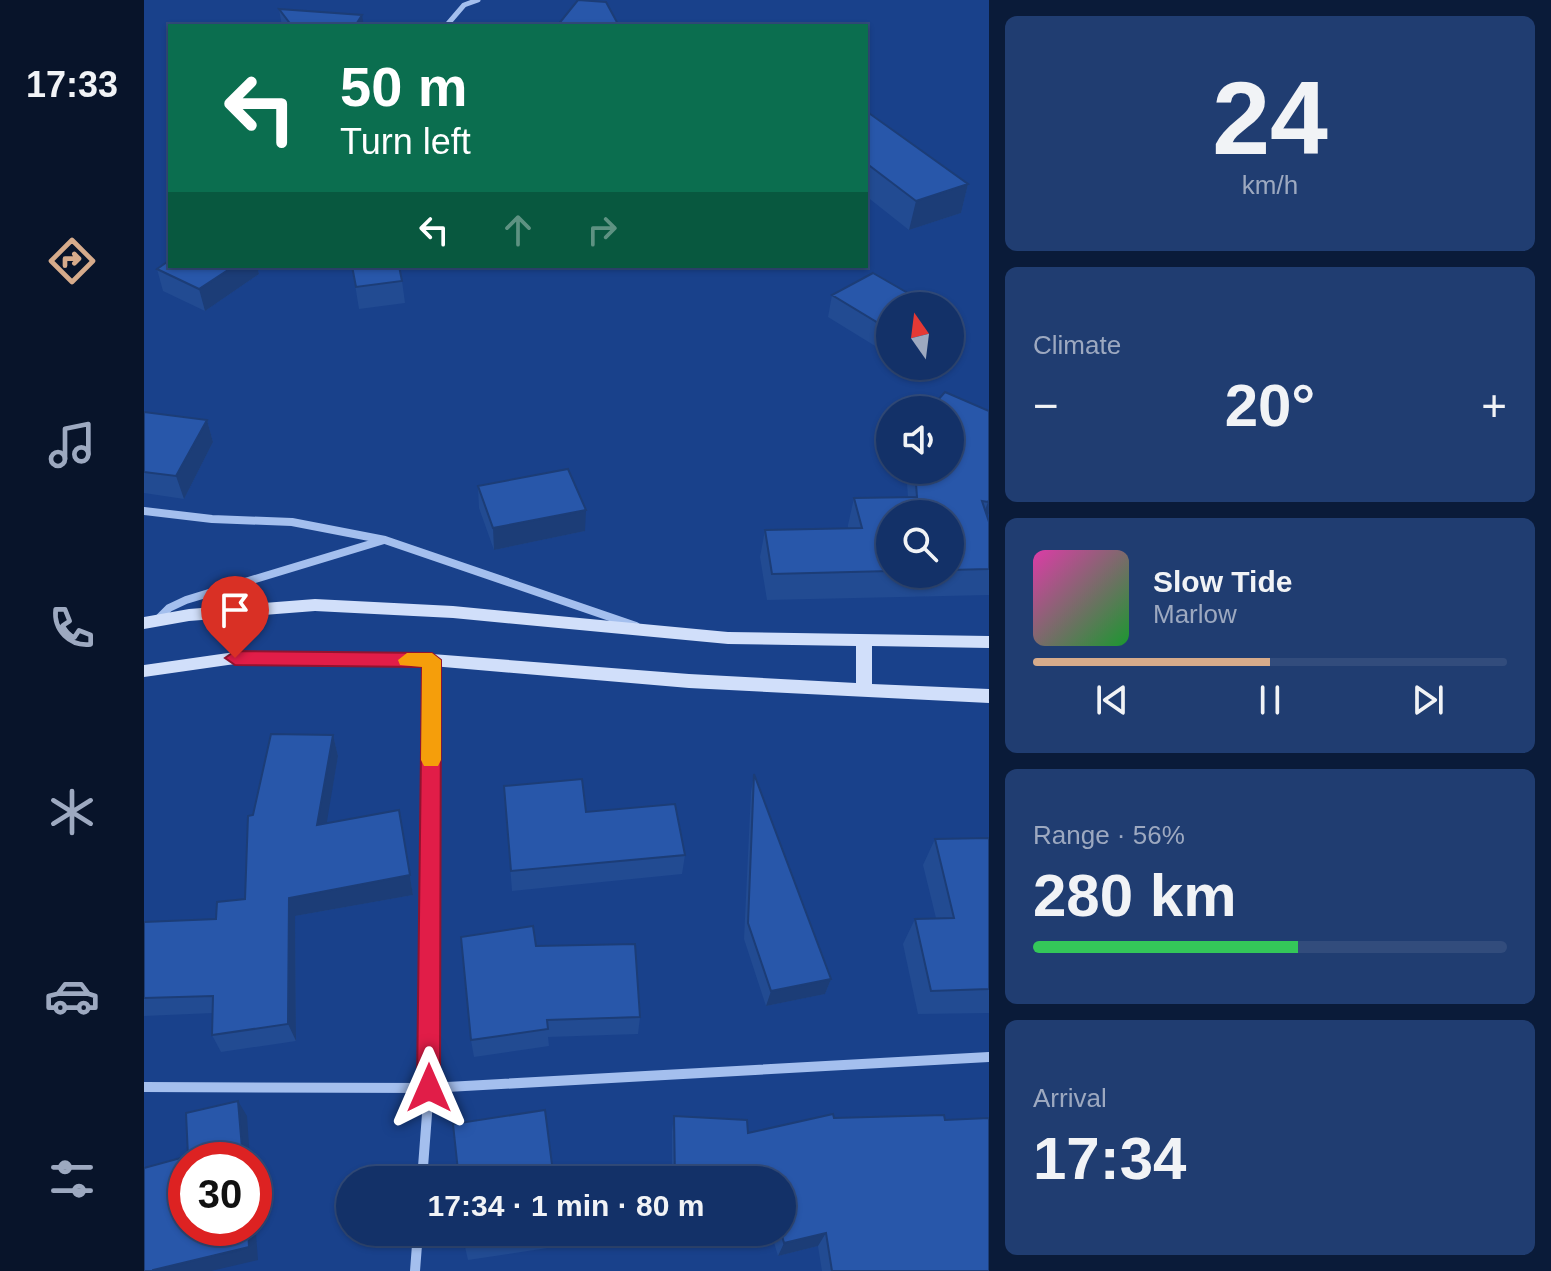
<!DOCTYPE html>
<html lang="en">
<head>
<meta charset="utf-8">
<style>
  :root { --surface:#133168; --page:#203d71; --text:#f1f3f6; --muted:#9da9c0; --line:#324c7c; --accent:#d6ab8b }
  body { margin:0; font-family:Helvetica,sans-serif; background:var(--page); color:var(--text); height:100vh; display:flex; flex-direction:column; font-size:30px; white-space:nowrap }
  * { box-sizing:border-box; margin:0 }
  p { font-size:26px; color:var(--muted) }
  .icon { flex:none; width:44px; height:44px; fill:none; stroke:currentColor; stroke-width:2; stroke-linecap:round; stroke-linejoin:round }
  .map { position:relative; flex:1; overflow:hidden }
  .panel { display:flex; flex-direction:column; gap:16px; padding:16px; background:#0a1b39; width:562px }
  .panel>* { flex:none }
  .top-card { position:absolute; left:24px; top:24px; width:700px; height:244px; border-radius:0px; box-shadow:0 2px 6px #0004,0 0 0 2px var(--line); background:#0b6e4f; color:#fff; overflow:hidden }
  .needle { width:52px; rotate:346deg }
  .tools { position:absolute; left:732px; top:292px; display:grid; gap:16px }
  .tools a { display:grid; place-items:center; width:88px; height:88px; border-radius:50%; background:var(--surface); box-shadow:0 2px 6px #0004,0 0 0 2px var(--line); font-size:40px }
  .speed { position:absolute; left:24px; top:1142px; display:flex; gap:16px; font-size:40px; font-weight:700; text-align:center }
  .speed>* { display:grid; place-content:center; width:104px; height:104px; border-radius:50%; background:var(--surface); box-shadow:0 2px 6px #0004,0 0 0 2px var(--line); line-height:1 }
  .speed .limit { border:12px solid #d22; background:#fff; color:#111 }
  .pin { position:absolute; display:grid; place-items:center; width:68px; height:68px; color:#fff; margin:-82px -34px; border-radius:50% 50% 50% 0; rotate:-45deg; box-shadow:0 0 8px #0007 }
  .pin .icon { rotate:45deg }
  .me { position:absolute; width:88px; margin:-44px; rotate:0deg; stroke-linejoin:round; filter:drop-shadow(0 0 6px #0008) }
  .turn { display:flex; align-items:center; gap:28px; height:168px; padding:0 40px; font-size:36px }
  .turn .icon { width:104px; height:104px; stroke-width:2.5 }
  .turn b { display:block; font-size:56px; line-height:68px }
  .lanes { display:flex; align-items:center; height:76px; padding:0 40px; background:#0003; justify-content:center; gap:40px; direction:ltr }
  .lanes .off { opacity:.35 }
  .big { font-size:60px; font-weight:600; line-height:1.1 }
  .panel .widget { flex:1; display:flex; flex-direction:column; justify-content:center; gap:12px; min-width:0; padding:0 28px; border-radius:12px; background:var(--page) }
  .panel .dial { align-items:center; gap:0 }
  .dial b { font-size:104px; line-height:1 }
  .song { display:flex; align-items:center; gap:24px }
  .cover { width:96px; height:96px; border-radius:12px; background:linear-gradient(135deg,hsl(320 70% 55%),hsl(130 70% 35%)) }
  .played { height:8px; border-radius:4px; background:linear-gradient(90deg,var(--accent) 50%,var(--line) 50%) }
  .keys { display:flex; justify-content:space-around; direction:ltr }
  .heat { display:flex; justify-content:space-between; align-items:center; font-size:44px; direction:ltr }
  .charge { height:12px; border-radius:6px; background:linear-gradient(90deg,#34c759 56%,var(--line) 0) }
  .trip { position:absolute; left:192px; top:1166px; width:460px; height:80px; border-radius:40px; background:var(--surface); box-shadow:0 2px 6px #0004,0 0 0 2px var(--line); font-weight:600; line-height:80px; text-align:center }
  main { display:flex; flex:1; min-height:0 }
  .dock { display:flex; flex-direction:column; width:144px; justify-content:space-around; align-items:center; background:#08142a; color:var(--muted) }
  .dock .icon { width:56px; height:56px }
  .dock .active { color:var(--accent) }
  .dock b { font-size:36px; color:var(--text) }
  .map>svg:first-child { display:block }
</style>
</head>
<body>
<main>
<nav class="dock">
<b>17:33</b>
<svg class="icon active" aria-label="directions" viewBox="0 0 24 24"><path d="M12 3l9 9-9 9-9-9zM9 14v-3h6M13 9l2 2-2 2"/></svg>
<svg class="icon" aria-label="music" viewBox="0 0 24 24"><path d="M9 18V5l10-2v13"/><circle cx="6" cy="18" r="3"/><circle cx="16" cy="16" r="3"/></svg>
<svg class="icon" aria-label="phone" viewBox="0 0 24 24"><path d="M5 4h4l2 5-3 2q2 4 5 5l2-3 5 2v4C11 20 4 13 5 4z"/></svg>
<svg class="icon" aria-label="climate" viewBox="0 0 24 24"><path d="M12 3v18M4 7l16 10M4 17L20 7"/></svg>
<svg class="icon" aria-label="car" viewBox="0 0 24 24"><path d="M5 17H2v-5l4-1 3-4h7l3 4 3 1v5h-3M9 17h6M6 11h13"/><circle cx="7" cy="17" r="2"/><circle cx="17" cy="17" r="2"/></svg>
<svg class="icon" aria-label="filters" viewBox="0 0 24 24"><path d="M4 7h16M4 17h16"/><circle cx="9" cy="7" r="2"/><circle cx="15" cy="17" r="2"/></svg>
</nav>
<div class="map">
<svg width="845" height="1271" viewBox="0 0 845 1271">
  <rect width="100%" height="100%" fill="#19418b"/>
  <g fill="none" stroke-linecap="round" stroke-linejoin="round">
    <!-- minor-far2 -->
    <path stroke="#a4bfee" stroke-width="5" d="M302 26 320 5 334 0"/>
    <!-- minor-far1 -->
    <path stroke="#a4bfee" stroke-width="8" d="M0 511 68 519 148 522 241 540 492 626
      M13 620 25 608 42 600 240 540
      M287 839 288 660"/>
    <!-- minor -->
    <path stroke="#a4bfee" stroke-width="10" d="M0 1087 285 1088 845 1057
      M278 1180 285 1088 287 837
      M271 1271 274 1232"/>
    <!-- secondary -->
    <path fill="#d1dffa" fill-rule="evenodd" d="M171 599 309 606 584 632 845 636V648L728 646V684L845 689V703L545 688 288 666 91 664 0 677V665L91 652 288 654 545 674 712 683V646L584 644 309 618 171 611 45 621 0 629V617L45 609Z"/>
  </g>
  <!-- wall -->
  <path fill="#224b92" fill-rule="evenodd" d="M135 9 220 26H138Z
    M722 111 824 184 817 213 765 230 722 196Z
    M26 266H113L115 274 61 311 19 291 13 269Z
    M208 266 258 281 261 303 215 309Z
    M688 295 746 306V343L736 349 684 317Z
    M845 411V514L843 517 845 522V595L623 600 616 557 621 530 704 528V525L710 498 764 497 762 470H806ZM746 514H806V574H746Z
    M0 412 63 420 69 442 40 499 0 493Z
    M334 486 441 531 350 550 335 508Z
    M189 735 194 756 182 823 255 810 269 895 151 916 152 1041 77 1052 68 1035 69 1013 0 1016V922L72 919 101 899Z
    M610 774 687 979 681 994 622 1006 600 939 607 792Z
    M360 786 442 812 541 855 538 874 368 891Z
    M845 838V1013L774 1014 759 944 771 919 792 918 779 865 791 839Z
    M392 946 496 1017 494 1034 404 1037 405 1046 330 1057 327 1040Z
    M530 1116 604 1133 690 1118 801 1120 845 1271H678L674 1246 634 1256 627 1232H638V1180H528V1131Z
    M417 1232V1246L324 1260 321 1247Z"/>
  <!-- shaded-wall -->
  <path fill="#1c3d77" d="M218 15 220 26H211Z
    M824 184 817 213 765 230 772 201Z
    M90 266H113L115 274 61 311 55 289Z
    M746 324V343L736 349 741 327Z
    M63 420 69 442 40 499 32 476Z
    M845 500V514L834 528 844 502Z
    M442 510 441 531 350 550 349 528Z
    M189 735 194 756 179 845 173 825Z
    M255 810 269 895 151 916 152 1041 144 1024 145 898Z
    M687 979 681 994 622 1006 627 991Z
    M94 1101 103 1116 106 1160H99Z
    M110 1207 114 1260 67 1271H9L104 1228H110Z
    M682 1233 674 1246 634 1256 640 1243Z"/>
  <!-- building -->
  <path fill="#2857aa" stroke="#1c3d77" stroke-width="2" d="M434 0 462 2 475 26H413Z
    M135 9 218 15 211 26H148Z
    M722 111 824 184 772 201 722 163Z
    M26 260V266H90L55 289 13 269Z
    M208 266H255L258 281 212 287Z
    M729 273 781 303 775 306H746V324L741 327 688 295Z
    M801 392 845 411V500L844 502 838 501 845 522V569L806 570V514H746V571L628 574 621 530 718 528 710 498 773 497 771 470H806V410H785Z
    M0 412 63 420 32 476 0 472Z
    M424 469 442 510 349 528 334 486Z
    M127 734 189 735 173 825 255 810 266 875 145 898 144 1024 68 1035 69 996 0 998V922L72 919 73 902 101 899 104 816 109 815Z
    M610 774 687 979 627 991 604 923Z
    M438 779 442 812 531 804 541 855 367 871 360 786Z
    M845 838V989L787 991 771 919 810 918 791 839Z
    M389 926 392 946 491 944 496 1017 403 1020 404 1029 327 1040 317 937Z
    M94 1101 99 1160H42V1228H104L105 1247 9 1270V1271H0V1168L44 1156 42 1113Z
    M401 1110 410 1180H315L309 1124Z
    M689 1114 690 1118 800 1115 801 1120 845 1118V1271H688L682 1233 640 1243 637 1232H638V1180H531L530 1116 603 1120 604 1133Z
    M320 1232H417V1233L321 1247Z"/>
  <!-- route -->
  <path fill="#e11d48" stroke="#92132f" stroke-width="2" d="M91 651 288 653 297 660 296 1088 293 1096 285 1099 276 1096 273 1088 278 667 91 665 81 658Z"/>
  <!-- slow -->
  <path fill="#f59e0b" d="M263 653H288L297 660V760L294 766H280L277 760 278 667 256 665 254 660Z"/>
</svg>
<div class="tools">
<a><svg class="needle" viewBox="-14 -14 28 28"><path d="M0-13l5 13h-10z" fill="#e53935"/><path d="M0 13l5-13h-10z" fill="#9da9c0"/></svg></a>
<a><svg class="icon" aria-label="sound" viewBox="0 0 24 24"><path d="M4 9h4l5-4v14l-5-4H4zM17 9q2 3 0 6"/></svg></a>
<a><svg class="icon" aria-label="search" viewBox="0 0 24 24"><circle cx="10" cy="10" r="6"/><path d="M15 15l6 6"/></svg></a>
</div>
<div class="speed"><div class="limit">30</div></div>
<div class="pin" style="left:91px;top:658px;background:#d93025"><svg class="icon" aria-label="arrive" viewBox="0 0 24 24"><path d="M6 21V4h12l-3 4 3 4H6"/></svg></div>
<svg class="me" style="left:285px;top:1088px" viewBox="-20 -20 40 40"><path d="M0-17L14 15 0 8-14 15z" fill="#e11d48" stroke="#fff" stroke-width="4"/></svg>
<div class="trip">17:34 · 1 min · 80 m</div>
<div class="top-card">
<div class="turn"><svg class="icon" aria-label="left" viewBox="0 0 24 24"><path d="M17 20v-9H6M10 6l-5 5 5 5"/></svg><div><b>50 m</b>Turn left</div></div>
<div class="lanes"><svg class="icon" aria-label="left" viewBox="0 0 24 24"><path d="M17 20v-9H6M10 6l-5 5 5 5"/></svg><svg class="icon off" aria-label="ahead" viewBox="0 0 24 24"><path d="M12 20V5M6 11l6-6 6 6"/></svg><svg class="icon off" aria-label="right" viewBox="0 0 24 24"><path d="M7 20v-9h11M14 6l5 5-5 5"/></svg></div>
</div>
</div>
<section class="panel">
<div class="widget dial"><b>24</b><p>km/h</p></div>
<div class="widget"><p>Climate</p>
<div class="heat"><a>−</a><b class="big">20°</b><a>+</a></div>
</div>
<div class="widget">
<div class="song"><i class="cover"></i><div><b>Slow Tide</b><p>Marlow</p></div></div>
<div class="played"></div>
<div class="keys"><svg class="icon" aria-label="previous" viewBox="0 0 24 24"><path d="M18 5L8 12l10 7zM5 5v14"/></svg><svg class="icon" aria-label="pause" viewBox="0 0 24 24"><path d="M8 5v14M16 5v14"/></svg><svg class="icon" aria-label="next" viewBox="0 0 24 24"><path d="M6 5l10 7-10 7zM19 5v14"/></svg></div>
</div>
<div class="widget"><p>Range · 56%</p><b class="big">280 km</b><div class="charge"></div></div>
<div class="widget"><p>Arrival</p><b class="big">17:34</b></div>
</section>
</main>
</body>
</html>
